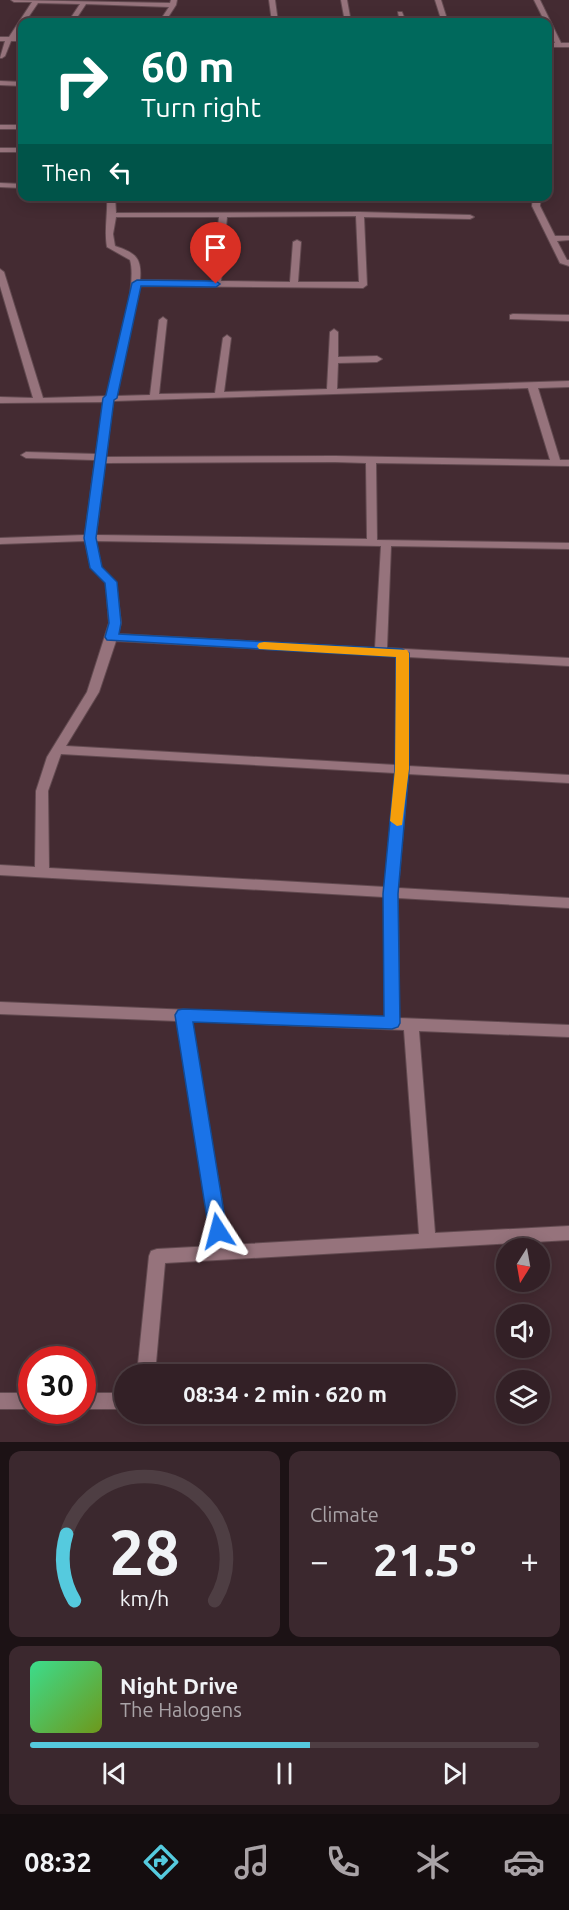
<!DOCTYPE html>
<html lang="en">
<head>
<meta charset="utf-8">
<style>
  :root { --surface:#332026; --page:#3b282e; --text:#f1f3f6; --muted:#a9a3a7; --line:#4e3e43; --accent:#55cade }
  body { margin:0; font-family:Ubuntu,sans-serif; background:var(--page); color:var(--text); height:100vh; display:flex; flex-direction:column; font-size:22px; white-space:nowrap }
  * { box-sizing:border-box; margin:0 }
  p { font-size:20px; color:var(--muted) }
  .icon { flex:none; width:33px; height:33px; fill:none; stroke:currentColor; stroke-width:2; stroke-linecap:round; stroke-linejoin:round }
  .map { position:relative; height:1442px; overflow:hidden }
  .sheet { display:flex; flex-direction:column; gap:9px; padding:9px; background:#1c1215; flex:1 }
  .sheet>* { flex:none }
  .hud { position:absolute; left:18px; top:18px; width:534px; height:183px; border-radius:12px; box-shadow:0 3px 15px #0003,0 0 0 2px var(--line); background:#00695c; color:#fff; overflow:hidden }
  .needle { width:39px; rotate:191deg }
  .buttons { position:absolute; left:496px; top:1238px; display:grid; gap:12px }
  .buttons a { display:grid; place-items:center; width:54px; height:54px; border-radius:50%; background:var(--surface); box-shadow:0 3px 15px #0003,0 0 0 2px var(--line); font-size:30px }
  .speed { position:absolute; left:18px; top:1346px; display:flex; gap:12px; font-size:30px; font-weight:700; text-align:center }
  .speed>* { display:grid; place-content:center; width:78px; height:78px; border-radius:50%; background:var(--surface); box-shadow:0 3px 15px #0003,0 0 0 2px var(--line); line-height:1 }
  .speed .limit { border:9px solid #d22; background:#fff; color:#111 }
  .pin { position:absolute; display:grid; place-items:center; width:51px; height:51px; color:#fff; margin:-62px -26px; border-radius:50% 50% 50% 0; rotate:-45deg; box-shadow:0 0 6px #0007 }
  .pin .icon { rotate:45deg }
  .me { position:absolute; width:66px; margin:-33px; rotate:351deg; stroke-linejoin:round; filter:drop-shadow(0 0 4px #0008) }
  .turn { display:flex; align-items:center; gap:21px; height:126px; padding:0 24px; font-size:27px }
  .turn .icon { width:78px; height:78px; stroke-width:2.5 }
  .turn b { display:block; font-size:42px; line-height:51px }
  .then { display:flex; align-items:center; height:57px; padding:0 24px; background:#0003; gap:12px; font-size:22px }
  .big { font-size:45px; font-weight:700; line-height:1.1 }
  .sheet .card { flex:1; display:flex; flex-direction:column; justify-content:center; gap:9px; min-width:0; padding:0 21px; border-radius:12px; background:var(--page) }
  .sheet .dial { align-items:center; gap:0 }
  .dial svg { height:156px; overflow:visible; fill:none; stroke:var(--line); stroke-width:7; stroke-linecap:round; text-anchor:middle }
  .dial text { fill:var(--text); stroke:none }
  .song { display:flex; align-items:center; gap:18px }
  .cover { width:72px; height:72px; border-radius:9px; background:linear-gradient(135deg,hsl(150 70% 55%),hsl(80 70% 35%)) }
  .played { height:6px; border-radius:3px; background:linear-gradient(90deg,var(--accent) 55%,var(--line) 55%) }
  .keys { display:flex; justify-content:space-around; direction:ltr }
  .heat { display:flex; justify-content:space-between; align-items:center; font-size:33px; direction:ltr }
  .sheet .tiles { flex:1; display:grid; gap:9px; grid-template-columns:1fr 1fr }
  .card:last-child { grid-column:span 2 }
  .trip { position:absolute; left:114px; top:1364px; width:342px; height:60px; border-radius:30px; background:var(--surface); box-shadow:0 3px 15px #0003,0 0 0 2px var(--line); font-weight:700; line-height:60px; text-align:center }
  .tabs { display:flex; height:96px; justify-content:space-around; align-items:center; background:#140d0f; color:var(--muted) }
  .tabs .icon { width:42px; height:42px }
  .tabs .active { color:var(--accent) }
  .tabs b { font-size:27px; color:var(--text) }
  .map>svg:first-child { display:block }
</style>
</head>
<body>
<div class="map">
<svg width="569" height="1442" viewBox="0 0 569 1442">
  <rect width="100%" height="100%" fill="#442b32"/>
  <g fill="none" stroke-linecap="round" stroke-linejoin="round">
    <defs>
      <path id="street" d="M11 0 170 3 171 0H177L176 5 165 22H159L169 7 86 4 74 22H68L80 4 38 3 25 22H22V26L16 37H22V41H11L5 56 2 58H0L5 41H0V37H9L32 2H14Z
        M269 0H275L278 22H272Z
        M341 0H347L351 22H345Z
        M435 0H441L448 22H442Z
        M534 0H540L561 43H569V47H548V43H555L548 28V22H545Z
        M398 12H402L406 22H400Z
        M0 81 22 82V86L0 85Z
        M0 125H22V129H0Z
        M0 148H22V152H0Z
        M0 183 22 184V188L0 187Z
        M107 196H115L116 213 360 212 470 215 474 217 470 219 364 217 367 285 363 288 140 286 116 396 150 395 159 320 163 317 167 320 159 394 215 393 223 338 227 335 231 338 224 392 327 389 330 332 334 329 338 332V357L377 356 382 359 377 362 338 363 337 389 569 381V387L538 388 560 460H569V466L376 463 377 540 569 543V549L391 546 387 648 569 658V666L408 657V766L569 775V783L408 774 398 888 569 898V908L398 898 399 1018 569 1025V1037L419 1031 435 1233 569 1226V1240L165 1263 155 1374H137L149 1256 151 1251 157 1249 213 1246 177 1021 0 1014V1002L385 1018 384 897 0 875V865L35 867 36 791 47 757 87 692 109 623 106 583 91 568 85 541 0 544V538L85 535 95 460 26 458 21 455 26 452 96 454 104 402 0 403V397L33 398 0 286V269L4 272 43 398 107 396C114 366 138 286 130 260L107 247C104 230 108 214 107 196ZM356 216 359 282H298L301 242 297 240 293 242 290 282 221 281 227 217ZM116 217H219L212 281 140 280C142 258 136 253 115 246L113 234ZM528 388 550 460 335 456 106 457 113 401ZM335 462 366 463 367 539 96 535 105 463ZM96 541 381 546 375 648 118 634 121 623 116 582 101 567ZM116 641 396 656V765L66 746 99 692ZM61 754 395 773 385 887 49 868 48 791ZM191 1021 404 1030 419 1234 229 1245Z
        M533 196H541L540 206 555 236H569V240L557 241 567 260H569V266L560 263 532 206Z
        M513 314 569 315V321L510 319V315Z
        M0 1393H32V1409H0Z
        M82 1393H124V1409H82Z"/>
    </defs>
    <!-- street casing -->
    <use href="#street" stroke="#624a50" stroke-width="2"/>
    <!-- street -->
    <use href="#street" fill="#96737c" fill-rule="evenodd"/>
  </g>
  <!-- route -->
  <path fill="#1a73e8" stroke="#114b97" stroke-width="1.5" d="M137 280 216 281 220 284 216 287 141 286 117 398 114 400 96 538 102 567 117 582 121 623 119 634 402 649 409 653V769L398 894 400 1023 398 1027 392 1029 193 1022 227 1231 225 1237 218 1239 212 1237 209 1231 175 1015 178 1010 183 1009 384 1016 383 894 395 769 396 657 107 640 105 637 109 623 105 583 90 568 84 538 103 398 106 395 132 283Z"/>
  <!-- slow -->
  <path fill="#f59e0b" d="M264 642 407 650 409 653V769L402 825 397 826 390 821 395 769 396 657 259 649 257 646 259 643Z"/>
</svg>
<div class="buttons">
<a><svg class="needle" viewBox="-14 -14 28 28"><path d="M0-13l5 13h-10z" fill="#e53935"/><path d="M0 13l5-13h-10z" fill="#a9a3a7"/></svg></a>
<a><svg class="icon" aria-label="sound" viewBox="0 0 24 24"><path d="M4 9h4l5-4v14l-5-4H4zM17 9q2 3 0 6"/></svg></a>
<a><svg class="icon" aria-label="layers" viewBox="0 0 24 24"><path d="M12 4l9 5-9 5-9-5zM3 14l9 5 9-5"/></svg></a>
</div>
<div class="speed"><div class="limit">30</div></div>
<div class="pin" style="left:216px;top:284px;background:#d93025"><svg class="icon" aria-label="arrive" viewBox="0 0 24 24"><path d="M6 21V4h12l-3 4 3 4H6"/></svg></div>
<svg class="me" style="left:218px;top:1231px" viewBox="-20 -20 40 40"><path d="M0-17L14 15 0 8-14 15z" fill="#1a73e8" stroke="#fff" stroke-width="4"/></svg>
<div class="trip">08:34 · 2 min · 620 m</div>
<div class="hud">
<div class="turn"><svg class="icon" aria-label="right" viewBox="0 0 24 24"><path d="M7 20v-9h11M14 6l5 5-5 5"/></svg><div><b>60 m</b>Turn right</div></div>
<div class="then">Then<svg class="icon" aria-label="left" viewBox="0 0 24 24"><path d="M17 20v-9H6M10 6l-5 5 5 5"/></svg></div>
</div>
</div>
<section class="sheet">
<div class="tiles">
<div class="card dial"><svg viewBox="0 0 100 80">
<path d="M14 69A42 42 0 1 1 86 69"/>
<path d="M14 69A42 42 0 0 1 10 35" stroke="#55cade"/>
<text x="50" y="56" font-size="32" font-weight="700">28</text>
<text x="50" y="72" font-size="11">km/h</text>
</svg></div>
<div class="card"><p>Climate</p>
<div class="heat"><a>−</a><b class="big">21.5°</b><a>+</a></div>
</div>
<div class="card">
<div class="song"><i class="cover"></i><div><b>Night Drive</b><p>The Halogens</p></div></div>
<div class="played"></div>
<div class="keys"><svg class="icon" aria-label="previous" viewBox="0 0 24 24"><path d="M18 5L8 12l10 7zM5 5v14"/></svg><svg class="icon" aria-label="pause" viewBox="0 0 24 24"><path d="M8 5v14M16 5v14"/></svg><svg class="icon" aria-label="next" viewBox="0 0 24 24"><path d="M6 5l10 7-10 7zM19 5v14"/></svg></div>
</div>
</div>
</section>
<nav class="tabs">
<b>08:32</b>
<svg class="icon active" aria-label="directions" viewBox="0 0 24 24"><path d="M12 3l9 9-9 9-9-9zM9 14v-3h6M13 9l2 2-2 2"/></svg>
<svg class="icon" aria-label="music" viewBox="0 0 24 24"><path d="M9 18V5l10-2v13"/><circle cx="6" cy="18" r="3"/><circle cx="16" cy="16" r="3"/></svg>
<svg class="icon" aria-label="phone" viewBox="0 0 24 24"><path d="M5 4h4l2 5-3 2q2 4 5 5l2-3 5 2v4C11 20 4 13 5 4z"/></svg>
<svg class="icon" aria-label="climate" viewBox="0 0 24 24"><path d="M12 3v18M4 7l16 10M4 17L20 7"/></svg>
<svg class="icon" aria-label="car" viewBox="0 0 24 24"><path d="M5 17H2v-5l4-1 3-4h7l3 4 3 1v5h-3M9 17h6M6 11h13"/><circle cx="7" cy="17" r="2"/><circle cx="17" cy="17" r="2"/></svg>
</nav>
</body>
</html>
